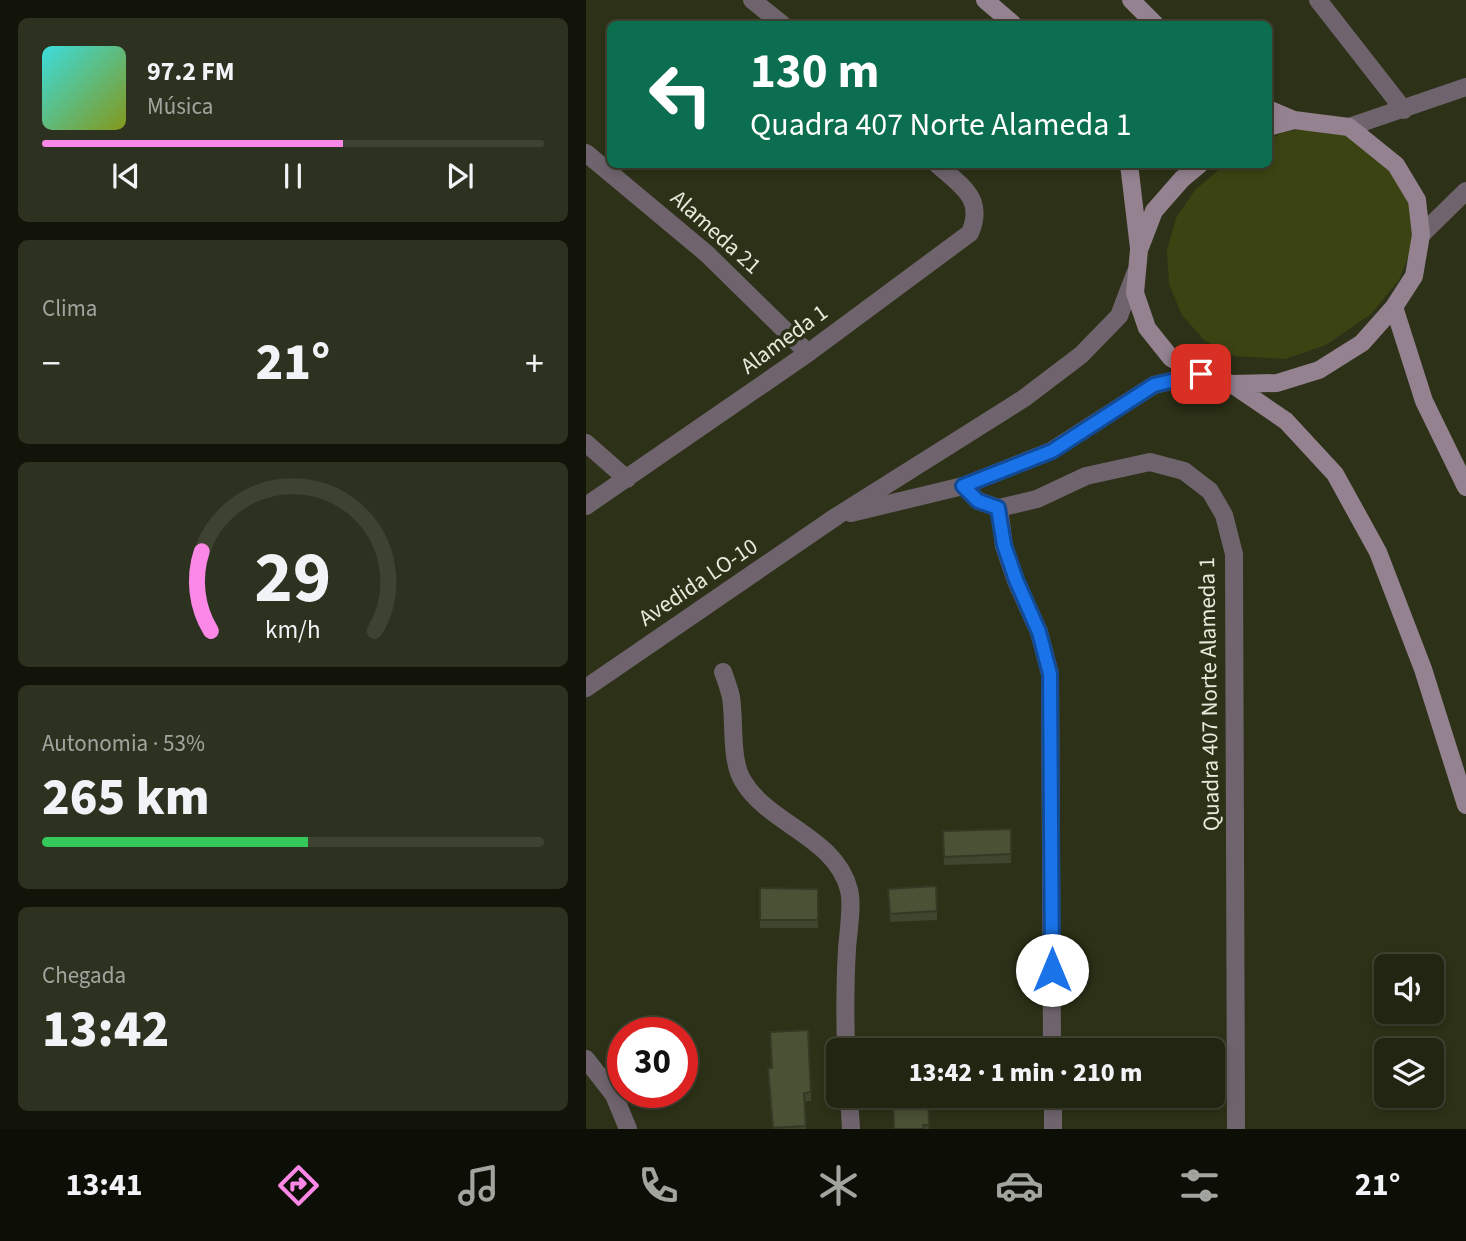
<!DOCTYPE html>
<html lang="pt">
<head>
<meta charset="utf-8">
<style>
  :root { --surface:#212511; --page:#2d311f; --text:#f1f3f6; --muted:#a2a59f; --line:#3e4231; --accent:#fb87e6 }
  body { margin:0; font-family:"Source Sans 3",sans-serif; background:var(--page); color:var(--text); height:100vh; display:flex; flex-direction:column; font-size:26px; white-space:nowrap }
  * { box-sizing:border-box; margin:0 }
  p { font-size:23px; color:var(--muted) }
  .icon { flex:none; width:38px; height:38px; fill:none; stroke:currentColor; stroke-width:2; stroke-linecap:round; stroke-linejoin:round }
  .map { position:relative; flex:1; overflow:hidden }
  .panel { display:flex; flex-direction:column; gap:18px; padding:18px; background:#121409; width:586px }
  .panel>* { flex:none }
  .top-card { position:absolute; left:21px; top:21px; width:665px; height:147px; border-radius:10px; box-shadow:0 4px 10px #0003,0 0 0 2px var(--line); background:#0b6e4f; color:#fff; overflow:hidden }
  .fabs { position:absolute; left:788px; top:954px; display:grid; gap:14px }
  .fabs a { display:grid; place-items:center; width:70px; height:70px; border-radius:10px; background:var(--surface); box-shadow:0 4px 10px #0003,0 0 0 2px var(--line); font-size:35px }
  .speed { position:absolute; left:21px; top:1017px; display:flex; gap:14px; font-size:35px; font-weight:700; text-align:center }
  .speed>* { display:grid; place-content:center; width:91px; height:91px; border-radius:50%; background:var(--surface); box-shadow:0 4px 10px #0003,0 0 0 2px var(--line); line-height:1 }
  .speed .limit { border:10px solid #d22; background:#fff; color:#111 }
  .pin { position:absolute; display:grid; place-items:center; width:60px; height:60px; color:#fff; margin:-30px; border-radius:14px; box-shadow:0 4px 10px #0006 }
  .me { position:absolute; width:77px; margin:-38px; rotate:0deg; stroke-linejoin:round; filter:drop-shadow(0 0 5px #0008) }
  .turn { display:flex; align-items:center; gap:24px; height:147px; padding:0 28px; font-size:32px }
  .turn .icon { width:91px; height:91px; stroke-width:2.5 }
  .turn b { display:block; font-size:49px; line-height:60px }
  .big { font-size:52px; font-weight:800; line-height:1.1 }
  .panel .tile { flex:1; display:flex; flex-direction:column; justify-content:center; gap:10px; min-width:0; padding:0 24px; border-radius:10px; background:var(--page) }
  .panel .dial { align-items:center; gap:0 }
  .dial svg { height:182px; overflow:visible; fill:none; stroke:var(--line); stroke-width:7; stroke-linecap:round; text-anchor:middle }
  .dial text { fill:var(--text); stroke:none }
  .song { display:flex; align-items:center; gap:21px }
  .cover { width:84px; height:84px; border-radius:10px; background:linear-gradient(135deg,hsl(180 70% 55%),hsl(70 70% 35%)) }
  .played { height:7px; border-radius:4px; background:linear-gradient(90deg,var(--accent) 60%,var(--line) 60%) }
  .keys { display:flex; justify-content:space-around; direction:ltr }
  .heat { display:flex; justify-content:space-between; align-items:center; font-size:38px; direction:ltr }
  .charge { height:10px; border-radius:5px; background:linear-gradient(90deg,#34c759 53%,var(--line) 0) }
  .trip { position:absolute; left:240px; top:1038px; width:399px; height:70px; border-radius:10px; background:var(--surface); box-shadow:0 4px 10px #0003,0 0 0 2px var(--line); font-weight:800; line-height:70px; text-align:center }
  .menu { display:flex; height:112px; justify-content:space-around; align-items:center; background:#0d0f07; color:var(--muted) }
  .menu .icon { width:49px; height:49px }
  .menu .active { color:var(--accent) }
  .menu b { font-size:32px; color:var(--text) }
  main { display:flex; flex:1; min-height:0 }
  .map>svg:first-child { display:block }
</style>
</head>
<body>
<main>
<section class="panel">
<div class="tile">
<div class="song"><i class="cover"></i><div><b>97.2 FM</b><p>Música</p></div></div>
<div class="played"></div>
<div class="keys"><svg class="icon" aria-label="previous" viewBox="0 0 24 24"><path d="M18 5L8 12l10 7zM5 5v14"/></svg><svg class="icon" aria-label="pause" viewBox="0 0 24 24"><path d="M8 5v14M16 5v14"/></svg><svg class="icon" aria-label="next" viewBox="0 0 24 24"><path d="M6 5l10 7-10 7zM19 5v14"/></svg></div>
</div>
<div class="tile"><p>Clima</p>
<div class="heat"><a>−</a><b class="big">21°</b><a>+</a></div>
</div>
<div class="tile dial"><svg viewBox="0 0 100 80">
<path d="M14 69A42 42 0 1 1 86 69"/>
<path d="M14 69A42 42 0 0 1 10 34" stroke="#fb87e6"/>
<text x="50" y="56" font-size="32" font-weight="700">29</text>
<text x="50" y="72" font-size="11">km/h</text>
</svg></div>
<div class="tile"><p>Autonomia · 53%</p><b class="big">265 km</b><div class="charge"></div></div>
<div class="tile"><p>Chegada</p><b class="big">13:42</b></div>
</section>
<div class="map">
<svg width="880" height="1129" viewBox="0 0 880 1129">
  <rect width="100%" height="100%" fill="#2c3117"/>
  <!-- green -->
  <path fill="#3c4312" d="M731 127 765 134 816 180 827 213 826 248 813 280 785 314 740 345 699 359 648 356 618 340 596 315 583 284 581 250 590 218 609 190 636 167 639 165 682 164 683 140 697 132Z"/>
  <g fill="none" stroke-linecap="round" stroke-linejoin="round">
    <!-- minor -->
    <path stroke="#6f646d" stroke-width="18" d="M166 0 196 24
      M732 0 818 110
      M763 127 880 87
      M0 153 121 254 222 353
      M835 235 880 191
      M0 443 41 479
      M377 486 392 501 413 508 451 499 500 476 564 462 598 471 624 491 638 515 648 554 650 1129
      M0 506 222 353 384 233C399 198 375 186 351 164
      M413 508 418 546 430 581 453 632 464 674 466 1050
      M137 672C140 680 143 689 145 697 149 722 144 760 157 781 183 825 250 837 263 890 267 905 262 933 261 949 259 983 259 1016 260 1050
      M0 1059 28 1095 42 1129
      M263 1096 265 1129
      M467 1096V1129"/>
    <!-- tertiary -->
    <path stroke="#6f646d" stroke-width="18" d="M265 513 377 486 465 451 568 385 615 374
      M0 688 251 516 437 399 495 355 533 316 549 274"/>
    <!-- secondary -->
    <path stroke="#948290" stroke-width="18" d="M399 0 427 24
      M545 0 569 24
      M682 109 708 120
      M543 164 553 248
      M614 164 596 179 568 211 553 250 549 293 561 328 585 358 615 374 646 384 691 383 733 370 776 343 808 307 828 276 835 235 831 200 810 165 763 127 708 120 682 127
      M808 307 838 401 880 487
      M646 384 700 421 749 474 792 552 837 669 880 805"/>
  </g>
  <!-- wall -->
  <path fill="#40462e" d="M425 829V863L358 865 357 831Z
    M174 888 232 889V928H174Z
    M302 889 351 911V920L304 922Z
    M184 1032 225 1092V1101H219L220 1129H186L182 1076V1068H185Z
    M294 1096H350V1099H342L343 1129H308L307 1099H294Z"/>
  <!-- building -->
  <path fill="#4b5135" stroke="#343925" stroke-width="2" d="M425 829V854L358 857 357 831Z
    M350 886 351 911 304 914 302 889Z
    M174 888 232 889V920H174Z
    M222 1030 225 1092 218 1093 220 1126 187 1128 182 1068H186L184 1032Z
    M307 1096H342L343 1125H337L338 1129H308Z"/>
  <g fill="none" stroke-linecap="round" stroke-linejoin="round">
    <defs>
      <path id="route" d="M466 970 464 674 453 632 430 580 418 545 412 508 392 501 377 486 466 451 568 385 615 374"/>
    </defs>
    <!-- route casing -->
    <use href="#route" stroke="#114b97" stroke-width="18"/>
    <!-- route -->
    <use href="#route" stroke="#1a73e8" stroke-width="12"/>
  </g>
  <g text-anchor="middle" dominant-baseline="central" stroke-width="7" stroke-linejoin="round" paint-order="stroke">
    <!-- street labels -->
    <g font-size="23" fill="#e8ebdc" stroke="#2c3117">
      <text transform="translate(130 232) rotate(42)">Alameda 21</text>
      <text transform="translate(198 339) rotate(-36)">Alameda 1</text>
      <text transform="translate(112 582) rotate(-34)">Avedida LO-10</text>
      <text transform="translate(623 694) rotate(-91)">Quadra 407 Norte Alameda 1</text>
    </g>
  </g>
</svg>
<div class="fabs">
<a><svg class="icon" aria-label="sound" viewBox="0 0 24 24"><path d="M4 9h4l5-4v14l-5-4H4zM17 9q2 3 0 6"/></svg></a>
<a><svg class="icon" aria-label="layers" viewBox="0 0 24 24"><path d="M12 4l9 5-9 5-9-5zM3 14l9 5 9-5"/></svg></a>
</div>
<div class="speed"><div class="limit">30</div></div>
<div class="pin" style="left:615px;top:374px;background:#d93025"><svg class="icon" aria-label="arrive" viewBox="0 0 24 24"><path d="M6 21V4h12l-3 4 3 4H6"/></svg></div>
<svg class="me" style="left:466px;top:970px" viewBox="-20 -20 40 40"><circle r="19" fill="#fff"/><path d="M0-13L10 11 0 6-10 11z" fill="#1a73e8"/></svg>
<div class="trip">13:42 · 1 min · 210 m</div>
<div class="top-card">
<div class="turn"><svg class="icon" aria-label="left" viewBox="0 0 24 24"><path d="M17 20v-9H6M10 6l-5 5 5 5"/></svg><div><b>130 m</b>Quadra 407 Norte Alameda 1</div></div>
</div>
</div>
</main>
<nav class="menu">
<b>13:41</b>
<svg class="icon active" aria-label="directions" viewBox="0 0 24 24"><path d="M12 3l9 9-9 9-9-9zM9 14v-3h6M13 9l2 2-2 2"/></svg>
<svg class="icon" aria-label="music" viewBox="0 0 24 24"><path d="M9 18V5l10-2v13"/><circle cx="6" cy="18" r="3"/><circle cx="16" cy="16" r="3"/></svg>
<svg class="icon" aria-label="phone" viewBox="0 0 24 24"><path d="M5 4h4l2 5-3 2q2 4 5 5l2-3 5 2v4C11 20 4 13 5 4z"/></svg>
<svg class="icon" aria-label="climate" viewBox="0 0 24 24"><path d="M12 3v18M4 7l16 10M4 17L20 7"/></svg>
<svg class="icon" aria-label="car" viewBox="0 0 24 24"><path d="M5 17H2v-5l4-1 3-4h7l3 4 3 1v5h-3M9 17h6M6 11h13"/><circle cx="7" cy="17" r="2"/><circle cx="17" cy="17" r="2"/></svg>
<svg class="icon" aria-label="filters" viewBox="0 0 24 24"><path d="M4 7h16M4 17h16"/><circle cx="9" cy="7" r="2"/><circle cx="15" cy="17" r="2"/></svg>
<b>21°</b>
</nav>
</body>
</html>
